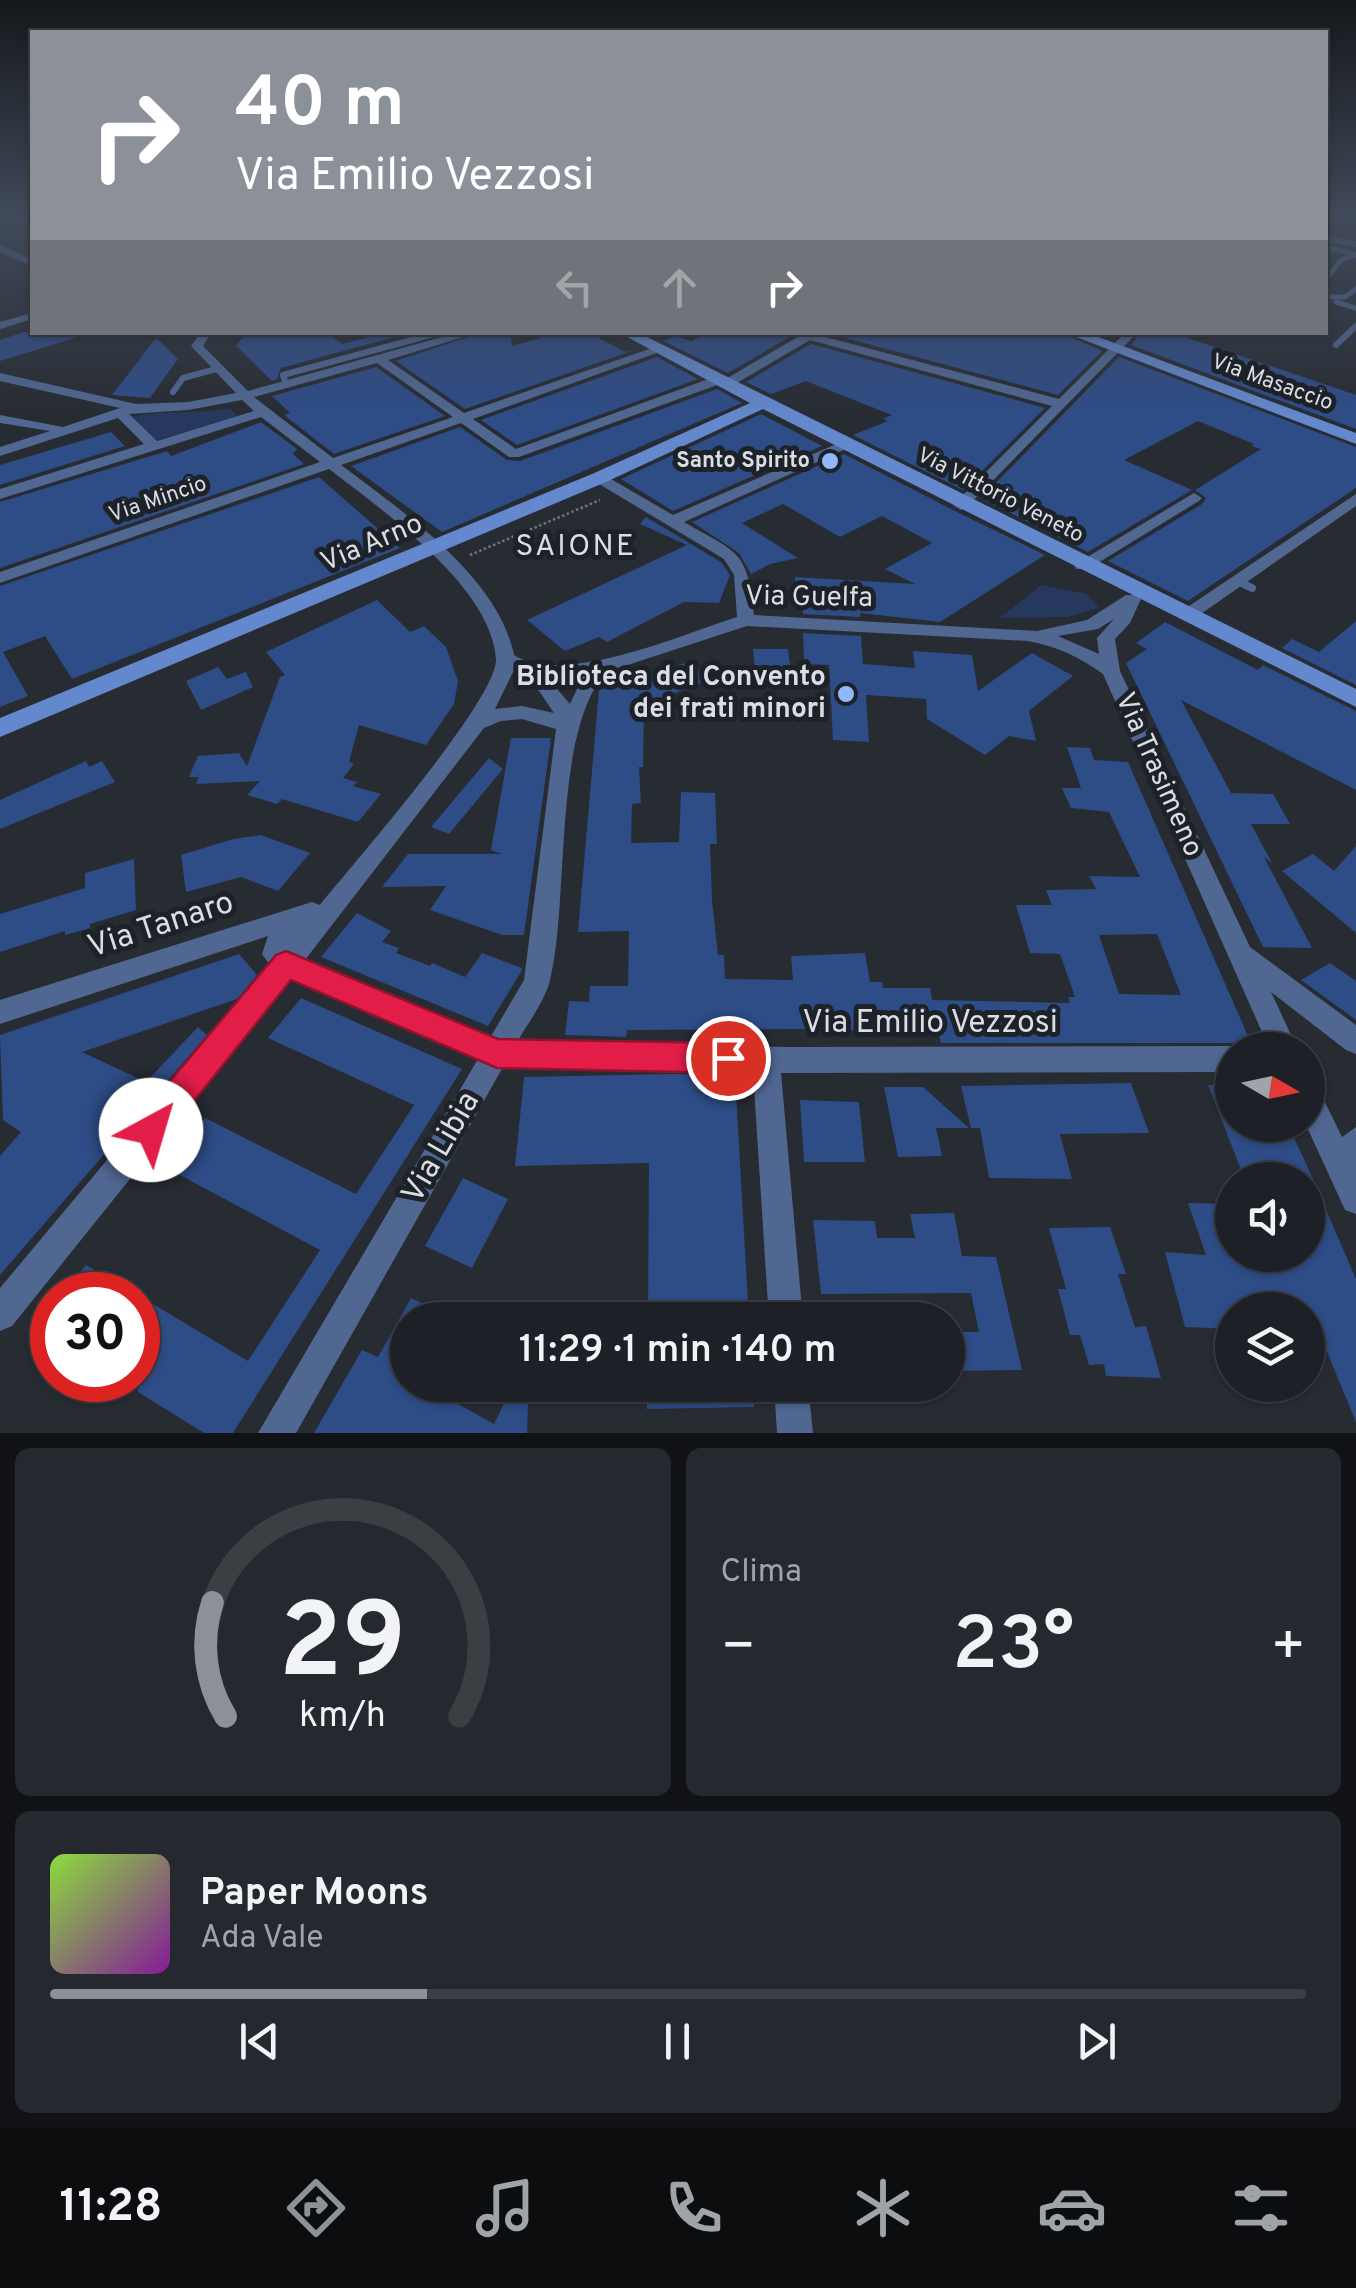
<!DOCTYPE html>
<html lang="it">
<head>
<meta charset="utf-8">
<style>
  :root { --surface:#1d2026; --page:#25282e; --text:#f1f3f6; --muted:#a0a3a7; --line:#3b3e43; --accent:#8c9099 }
  body { margin:0; font-family:Overpass,sans-serif; background:var(--page); color:var(--text); height:100vh; display:flex; flex-direction:column; font-size:38px; white-space:nowrap }
  * { box-sizing:border-box; margin:0 }
  p { font-size:32px; color:var(--muted) }
  .icon { flex:none; width:55px; height:55px; fill:none; stroke:currentColor; stroke-width:2; stroke-linecap:round; stroke-linejoin:round }
  .map { position:relative; height:1433px; overflow:hidden }
  .panel { display:flex; flex-direction:column; gap:15px; padding:15px; background:#101215; flex:1 }
  .panel>* { flex:none }
  .banner { position:absolute; left:30px; top:30px; width:1298px; height:305px; border-radius:0px; box-shadow:0 2px 8px #0004,0 0 0 2px var(--line); background:#8c9099; color:#fff; overflow:hidden }
  .needle { width:65px; rotate:99deg }
  .controls { position:absolute; left:1215px; top:1032px; display:grid; gap:20px }
  .controls a { display:grid; place-items:center; width:110px; height:110px; border-radius:50%; background:var(--surface); box-shadow:0 2px 8px #0004,0 0 0 2px var(--line); font-size:50px }
  .speed { position:absolute; left:30px; top:1272px; display:flex; gap:20px; font-size:50px; font-weight:700; text-align:center }
  .speed>* { display:grid; place-content:center; width:130px; height:130px; border-radius:50%; background:var(--surface); box-shadow:0 2px 8px #0004,0 0 0 2px var(--line); line-height:1 }
  .speed .limit { border:15px solid #d22; background:#fff; color:#111 }
  .pin { position:absolute; display:grid; place-items:center; width:85px; height:85px; color:#fff; margin:-42px; border:5px solid #fff; border-radius:50%; box-shadow:0 2px 10px #0007 }
  .me { position:absolute; width:110px; margin:-55px; rotate:39deg; stroke-linejoin:round; filter:drop-shadow(0 0 8px #0008) }
  .turn { display:flex; align-items:center; gap:35px; height:210px; padding:0 40px; font-size:45px }
  .turn .icon { width:130px; height:130px; stroke-width:2.5 }
  .turn b { display:block; font-size:70px; line-height:85px }
  .lanes { display:flex; align-items:center; height:95px; padding:0 40px; background:#0003; justify-content:center; gap:50px; direction:ltr }
  .lanes .off { opacity:.35 }
  .big { font-size:75px; font-weight:600; line-height:1.1 }
  .panel .tile { flex:1; display:flex; flex-direction:column; justify-content:center; gap:15px; min-width:0; padding:0 35px; border-radius:15px; background:var(--page) }
  .panel .dial { align-items:center; gap:0 }
  .dial svg { height:260px; overflow:visible; fill:none; stroke:var(--line); stroke-width:7; stroke-linecap:round; text-anchor:middle }
  .dial text { fill:var(--text); stroke:none }
  .song { display:flex; align-items:center; gap:30px }
  .cover { width:120px; height:120px; border-radius:15px; background:linear-gradient(135deg,hsl(90 70% 55%),hsl(290 70% 35%)) }
  .played { height:10px; border-radius:5px; background:linear-gradient(90deg,var(--accent) 30%,var(--line) 30%) }
  .keys { display:flex; justify-content:space-around; direction:ltr }
  .heat { display:flex; justify-content:space-between; align-items:center; font-size:55px; direction:ltr }
  .panel .tiles { flex:1; display:grid; gap:15px; grid-template-columns:1fr 1fr }
  .tile:last-child { grid-column:span 2 }
  .trip { position:absolute; left:390px; top:1302px; width:575px; height:100px; border-radius:50px; background:var(--surface); box-shadow:0 2px 8px #0004,0 0 0 2px var(--line); font-weight:600; line-height:100px; text-align:center }
  .dock { display:flex; height:160px; justify-content:space-around; align-items:center; background:#0c0d0f; color:var(--muted) }
  .dock .icon { width:70px; height:70px }
  .dock .current { color:var(--accent) }
  .dock b { font-size:45px; color:var(--text) }
  .map>svg:first-child { display:block }
</style>
</head>
<body>
<div class="map">
<svg width="1356" height="1433" viewBox="0 0 1356 1433">
  <rect width="100%" height="100%" fill="#272b32"/>
  <!-- green -->
  <path fill="#26385d" d="M230 408 238 417 157 440 126 418C159 409 195 415 230 408Z
    M1041 585 1087 594 1099 608 1068 617 1000 618Z"/>
  <!-- building -->
  <path fill="#2e4c86" fill-rule="evenodd" d="M24 332H77L78 337 0 361V340Z
    M247 332H326L342 344 384 333 413 332 281 368 277 379 272 381 236 346Z
    M483 332H510L512 346 558 333 588 332 625 352 640 348 465 409 396 361Z
    M713 332H798L728 373 663 341 676 336 691 341Z
    M823 332H1060L1102 351 1058 395Z
    M1142 332H1170L1356 395V429L1131 345Z
    M156 338 178 359 150 398 112 395Z
    M811 344 1045 408 963 490 853 435 888 421 883 419 892 415 806 381 771 394 746 382Z
    M657 357 698 379 517 445 481 420Z
    M1119 357 1356 447V488L1188 601 1108 561 1202 504 1206 498 1195 490 1261 449 1251 446 1254 444 1198 421 1124 460 1192 490 1088 552 981 498Z
    M376 367 445 416 334 454 284 415 290 413 272 396Z
    M717 389 742 403 442 532 351 466 460 427 507 460 520 461Z
    M761 414 822 446 673 511 621 479Z
    M261 422 297 449 293 454 304 464 0 568V502L167 451 171 456Z
    M111 432 125 446 0 485V465Z
    M844 454 959 513 1045 555 940 622 860 613V617L803 614V609H796L795 577 915 584 885 569 932 543 882 516 840 537 783 504 742 523 798 558 770 564 751 574 739 553 692 522Z
    M319 477 400 548 72 679 45 636 3 652 28 696 0 707V586Z
    M646 517 721 562 730 575 719 603 684 602 607 642 599 637 565 651 527 620 687 545 640 524Z
    M377 600 410 632 424 626 446 647 458 681 454 704 426 745 359 725 349 762 354 764 343 778 357 782 353 786 381 794 358 822 282 799 277 804 247 795 260 781 196 784 199 777H189L198 756 239 753 247 766 280 677 285 675 266 652Z
    M1356 621V685L1282 648 1292 639 1319 652Z
    M1165 622 1258 670 1263 665 1356 711V790L1181 700 1231 793 1273 794 1290 824H1251L1272 863 1264 857 1312 948 1263 947 1126 663 1147 649 1136 643Z
    M803 633 861 636 863 664 915 668 913 651 972 655 978 691 1032 653 1073 676 1029 711 1036 741 1009 736 985 755 927 719 926 699 866 695 869 742 833 740 829 665 804 664Z
    M753 649H788L791 670H755Z
    M691 661 706 681 644 705 643 767H639L641 803 632 804 631 843 679 842 681 792 715 793 717 844H710L712 901 718 955H724L725 979 793 980 791 956 865 953 870 982H882L883 988H930L932 1000 1070 1003 1068 997H1075L1060 954 1030 953 1016 905H1052L1046 890 1096 889 1089 876 1140 877 1109 812 1071 808 1062 788H1081L1067 747 1090 748 1094 760 1128 762 1251 1043H941L938 1032 806 1029 627 1030 626 1037 565 1035 569 1001 589 1002 590 986H628L629 931 578 932 599 690ZM1157 934 1181 995 1119 994 1099 935Z
    M218 667 227 679 246 672 253 687 201 710 186 681Z
    M511 738H551L524 935H502L430 910 446 886 382 887 408 854H502L491 850Z
    M489 758 503 769 449 834 431 827Z
    M86 761 89 767 102 761 115 782 0 829V800Z
    M261 835 310 853 278 891 241 877 186 892 181 855 233 839Z
    M1356 846V933L1282 871 1313 854 1334 871Z
    M134 859 136 910 90 924V928L65 935V931L0 952V914L85 888V873Z
    M357 913 391 931 382 942 399 948 396 953 430 966 432 963 465 977 482 953 522 968 521 972 488 1026 321 957Z
    M239 954 257 975 237 999 82 1052 146 1082 198 1027 207 1035 0 1275V1156L21 1132 3 1120 0 1035Z
    M1330 963 1356 981V1020L1301 980Z
    M301 998 462 1069 233 1433H204L138 1392V1295L248 1361 320 1250 165 1167 205 1118 356 1194 414 1105 268 1038Z
    M672 1074 735 1075 749 1320H648L649 1163 515 1166 524 1077Z
    M1131 1083 1149 1133 1060 1134 1072 1179 989 1178 980 1128H971L961 1086Z
    M1208 1085 1232 1086V1125H1288L1308 1168 1356 1279V1422L1320 1335 1308 1334V1310H1232V1329L1185 1327 1165 1252 1206 1255 1188 1203 1232 1204V1255H1308V1180H1245Z
    M884 1087H923L969 1128H936L942 1156 898 1157Z
    M800 1100 859 1102 865 1162H804Z
    M463 1178 508 1199 472 1268 425 1246Z
    M954 1213 962 1256 996 1257 1022 1370 948 1371V1332H979L971 1293 821 1294 813 1220 875 1221 877 1238H915L910 1214Z
    M1110 1227 1126 1274H1118L1135 1327 1146 1326 1161 1378 1106 1376 1104 1364 1089 1365 1080 1335H1070L1058 1289H1066L1049 1228Z
    M86 1265 137 1295H62Z
    M411 1298 456 1320H408V1385H424L494 1424 513 1385H537L528 1402 527 1433H314L362 1350 378 1357Z
    M647 1385H753L754 1407 647 1409Z"/>
  <g fill="none" stroke-linecap="round" stroke-linejoin="round">
    <!-- path -->
    <path stroke="#71747b" stroke-width="2.5" stroke-dasharray="2.5 2.5" stroke-linecap="butt" d="M470 555 600 500"/>
    <!-- lane-far2 -->
    <path stroke="#506792" stroke-width="5" d="M1338 216 1356 220
      M1325 247 1355 254
      M1325 281 1341 260 1356 255
      M1325 297H1345L1356 289
      M1336 302 1356 308"/>
    <!-- lane-far1 -->
    <path stroke="#506792" stroke-width="6" d="M1336 345 1356 326
      M286 384 283 375 441 332
      M173 392 183 378 220 368"/>
    <!-- lane -->
    <path stroke="#506792" stroke-width="8" d="M1237 581 1252 588"/>
    <!-- street -->
    <path fill="#506792" fill-rule="evenodd" d="M22 216H32V220L0 225V221Z
      M1325 236 1356 241V247L1325 242Z
      M0 245 32 259V266L0 252Z
      M32 313V319L0 329V322Z
      M201 332H212L203 346 248 391 460 332H480L388 360 464 413 655 347 665 350 473 419 516 449 714 377 724 380 806 332H820L818 335 1059 399 1126 332H1138L966 508 961 510 953 505 1052 406 810 340 730 387H722L720 384 519 457H509L461 423 341 465C402 511 498 576 514 655 564 687 683 634 737 617L734 575 724 559 594 481V475H604L673 515 843 441 848 442V448L684 522C737 553 748 549 754 615L1037 631 1087 620 1126 595H1138L1141 599 1130 623 1115 639 1120 671 1250 947 1356 1025V1054L1346 1050 1271 992 1298 1050H1270L1103 674C1080 657 1056 646 1028 641L747 626 606 672C552 734 570 899 550 980 545 1001 528 1023 517 1042L790 1047 1232 1046 1242 1050H1232V1072L781 1073 803 1320H769L753 1072 503 1067 296 1433H258L478 1059 291 978 12 1326 0 1331V1288L270 965 262 954 268 936 0 1024V1000L312 902 320 905C352 865 498 699 496 659 492 587 382 510 329 469L0 583V572L320 462 261 417 0 499V489L144 444 118 418 0 456V447L50 431 0 423V415L63 427 120 408 0 381V373L136 404 188 402 236 393 191 346ZM377 363 453 417 333 458 254 397ZM242 400 254 411 157 441 129 414 188 410ZM1114 619 1097 638 1099 654 1058 636 1098 629ZM513 672 539 691 554 713 522 706 495 709ZM545 675 559 678 583 676 570 704ZM522 719 556 729 524 980 490 1038 305 960 484 728 501 721Z
      M1194 493 1202 498 1199 501 1088 569H1076L1074 565Z
      M1356 494V506L1195 618H1183L1180 614 1183 610Z
      M1308 1084 1318 1088 1342 1137 1356 1127V1214L1345 1210 1306 1125Z
      M774 1385H808L813 1433H777Z"/>
    <!-- secondary -->
    <path fill="#6488cd" fill-rule="evenodd" d="M618 332H637L1356 689V707L763 409 606 482 0 737V718L592 474 750 403Z
      M1063 332H1085L1356 433V444Z"/>
  </g>
  <!-- sky -->
  <linearGradient id="sky" x2="0" y2="1"><stop stop-color="#15181c"/><stop offset="0.52" stop-color="#414a5a"/><stop offset="1" stop-color="#414a5a" stop-opacity="0"/></linearGradient>
  <rect width="1356" height="417" fill="url(#sky)"/>
  <!-- route -->
  <path fill="#e11d48" stroke="#92132f" stroke-width="2.5" d="M286 951 498 1039 728 1043 739 1048 743 1058 739 1068 728 1073 497 1068 291 980 162 1141 151 1146 139 1141 134 1130 139 1118 276 955Z"/>
  <!-- markers -->
  <g fill="#92b7fd" stroke="#1d2128" stroke-width="4">
    <circle cx="830" cy="461" r="10"/>
    <circle cx="846" cy="694" r="10"/>
  </g>
  <g text-anchor="middle" dominant-baseline="central" stroke-width="10" stroke-linejoin="round" paint-order="stroke">
    <!-- far-street labels -->
    <g font-size="22" fill="#dadde2" stroke="#1d2128">
      <text transform="translate(1272 383) rotate(20)">Via Masaccio</text>
      <text transform="translate(1000 496) rotate(27)">Via Vittorio Veneto</text>
      <text transform="translate(158 500) rotate(-19)">Via Mincio</text>
    </g>
    <!-- far-poi labels -->
    <g font-size="22" font-weight="bold" fill="#dadde2" stroke="#1d2128" text-anchor="end">
      <text x="810" y="461">Santo Spirito</text>
    </g>
    <!-- street labels -->
    <g font-size="28" fill="#dadde2" stroke="#1d2128">
      <text transform="translate(372 544) rotate(-23)">Via Arno</text>
      <text transform="translate(809 598) rotate(1)">Via Guelfa</text>
      <text transform="translate(1158 775) rotate(66)">Via Trasimeno</text>
    </g>
    <!-- poi labels -->
    <g font-size="28" font-weight="bold" fill="#dadde2" stroke="#1d2128" text-anchor="end">
      <text x="826" y="678">Biblioteca del Convento<tspan x="826" dy="32">dei frati minori</tspan></text>
    </g>
    <!-- neighbourhood labels -->
    <g font-size="30" letter-spacing="2.5" fill="#dadde2" stroke="#1d2128">
      <text x="576" y="547">SAIONE</text>
    </g>
    <!-- near-street labels -->
    <g font-size="32" fill="#dadde2" stroke="#1d2128">
      <text transform="translate(161 926) rotate(-18)">Via Tanaro</text>
      <text x="930" y="1024">Via Emilio Vezzosi</text>
      <text transform="translate(442 1148) rotate(-60)">Via Libia</text>
    </g>
  </g>
</svg>
<div class="controls">
<a><svg class="needle" viewBox="-14 -14 28 28"><path d="M0-13l5 13h-10z" fill="#e53935"/><path d="M0 13l5-13h-10z" fill="#a0a3a7"/></svg></a>
<a><svg class="icon" aria-label="sound" viewBox="0 0 24 24"><path d="M4 9h4l5-4v14l-5-4H4zM17 9q2 3 0 6"/></svg></a>
<a><svg class="icon" aria-label="layers" viewBox="0 0 24 24"><path d="M12 4l9 5-9 5-9-5zM3 14l9 5 9-5"/></svg></a>
</div>
<div class="speed"><div class="limit">30</div></div>
<div class="pin" style="left:728px;top:1058px;background:#d93025"><svg class="icon" aria-label="arrive" viewBox="0 0 24 24"><path d="M6 21V4h12l-3 4 3 4H6"/></svg></div>
<svg class="me" style="left:151px;top:1130px" viewBox="-20 -20 40 40"><circle r="19" fill="#fff"/><path d="M0-13L10 11 0 6-10 11z" fill="#e11d48"/></svg>
<div class="trip">11:29 · 1 min · 140 m</div>
<div class="banner">
<div class="turn"><svg class="icon" aria-label="right" viewBox="0 0 24 24"><path d="M7 20v-9h11M14 6l5 5-5 5"/></svg><div><b>40 m</b>Via Emilio Vezzosi</div></div>
<div class="lanes"><svg class="icon off" aria-label="left" viewBox="0 0 24 24"><path d="M17 20v-9H6M10 6l-5 5 5 5"/></svg><svg class="icon off" aria-label="ahead" viewBox="0 0 24 24"><path d="M12 20V5M6 11l6-6 6 6"/></svg><svg class="icon" aria-label="right" viewBox="0 0 24 24"><path d="M7 20v-9h11M14 6l5 5-5 5"/></svg></div>
</div>
</div>
<section class="panel">
<div class="tiles">
<div class="tile dial"><svg viewBox="0 0 100 80">
<path d="M14 69A42 42 0 1 1 86 69"/>
<path d="M14 69A42 42 0 0 1 10 34" stroke="#8c9099"/>
<text x="50" y="56" font-size="32" font-weight="700">29</text>
<text x="50" y="72" font-size="11">km/h</text>
</svg></div>
<div class="tile"><p>Clima</p>
<div class="heat"><a>−</a><b class="big">23°</b><a>+</a></div>
</div>
<div class="tile">
<div class="song"><i class="cover"></i><div><b>Paper Moons</b><p>Ada Vale</p></div></div>
<div class="played"></div>
<div class="keys"><svg class="icon" aria-label="previous" viewBox="0 0 24 24"><path d="M18 5L8 12l10 7zM5 5v14"/></svg><svg class="icon" aria-label="pause" viewBox="0 0 24 24"><path d="M8 5v14M16 5v14"/></svg><svg class="icon" aria-label="next" viewBox="0 0 24 24"><path d="M6 5l10 7-10 7zM19 5v14"/></svg></div>
</div>
</div>
</section>
<nav class="dock">
<b>11:28</b>
<svg class="icon current" aria-label="directions" viewBox="0 0 24 24"><path d="M12 3l9 9-9 9-9-9zM9 14v-3h6M13 9l2 2-2 2"/></svg>
<svg class="icon" aria-label="music" viewBox="0 0 24 24"><path d="M9 18V5l10-2v13"/><circle cx="6" cy="18" r="3"/><circle cx="16" cy="16" r="3"/></svg>
<svg class="icon" aria-label="phone" viewBox="0 0 24 24"><path d="M5 4h4l2 5-3 2q2 4 5 5l2-3 5 2v4C11 20 4 13 5 4z"/></svg>
<svg class="icon" aria-label="climate" viewBox="0 0 24 24"><path d="M12 3v18M4 7l16 10M4 17L20 7"/></svg>
<svg class="icon" aria-label="car" viewBox="0 0 24 24"><path d="M5 17H2v-5l4-1 3-4h7l3 4 3 1v5h-3M9 17h6M6 11h13"/><circle cx="7" cy="17" r="2"/><circle cx="17" cy="17" r="2"/></svg>
<svg class="icon" aria-label="filters" viewBox="0 0 24 24"><path d="M4 7h16M4 17h16"/><circle cx="9" cy="7" r="2"/><circle cx="15" cy="17" r="2"/></svg>
</nav>
</body>
</html>
